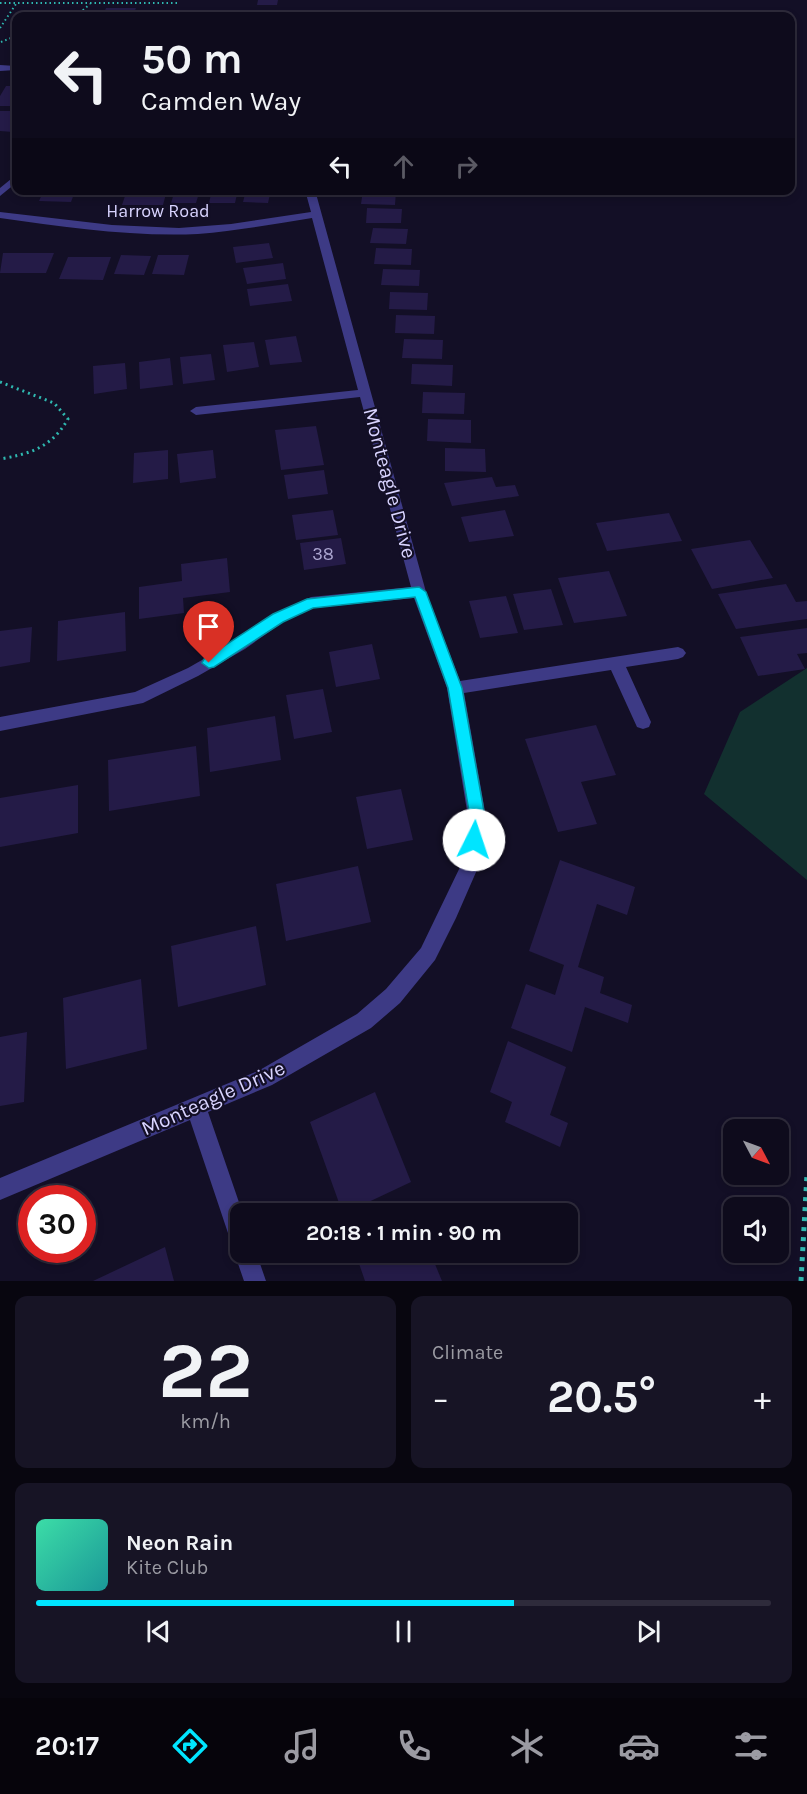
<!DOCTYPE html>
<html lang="en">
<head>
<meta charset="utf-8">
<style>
  :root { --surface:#0e0b1c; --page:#171425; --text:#f1f3f6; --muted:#9b9ba3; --line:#2e2b3b; --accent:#00e5ff }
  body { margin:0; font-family:Karla,sans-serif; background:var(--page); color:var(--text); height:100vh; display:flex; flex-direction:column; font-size:22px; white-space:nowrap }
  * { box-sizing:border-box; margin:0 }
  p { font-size:20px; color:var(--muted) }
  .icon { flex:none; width:33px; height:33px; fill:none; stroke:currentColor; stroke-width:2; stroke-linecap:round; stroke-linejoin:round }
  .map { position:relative; height:1281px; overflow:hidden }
  .drawer { display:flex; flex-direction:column; gap:15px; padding:15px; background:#08060f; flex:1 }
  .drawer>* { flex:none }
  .hud { position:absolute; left:12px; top:12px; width:783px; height:183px; border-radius:12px; box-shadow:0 3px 9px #0003,0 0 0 2px var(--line); background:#0e0b1c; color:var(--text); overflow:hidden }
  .needle { width:39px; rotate:131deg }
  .controls { position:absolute; left:723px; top:1119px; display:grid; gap:12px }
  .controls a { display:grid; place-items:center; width:66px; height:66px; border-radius:12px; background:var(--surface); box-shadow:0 3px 9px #0003,0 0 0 2px var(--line); font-size:30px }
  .speed { position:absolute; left:18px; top:1185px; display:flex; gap:12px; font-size:30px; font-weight:700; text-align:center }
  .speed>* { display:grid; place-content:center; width:78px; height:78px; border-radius:50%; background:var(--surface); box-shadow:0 3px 9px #0003,0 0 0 2px var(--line); line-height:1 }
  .speed .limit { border:9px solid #d22; background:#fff; color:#111 }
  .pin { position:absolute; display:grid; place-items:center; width:51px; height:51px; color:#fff; margin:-62px -26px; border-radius:50% 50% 50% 0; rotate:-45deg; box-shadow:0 0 6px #0007 }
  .pin .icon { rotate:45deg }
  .me { position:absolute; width:66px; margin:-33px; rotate:4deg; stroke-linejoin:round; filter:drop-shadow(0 0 4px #0008) }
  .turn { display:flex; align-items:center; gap:21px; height:126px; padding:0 30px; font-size:27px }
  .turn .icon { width:78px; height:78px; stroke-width:2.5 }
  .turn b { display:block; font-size:42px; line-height:51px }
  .lanes { display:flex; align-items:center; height:57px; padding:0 30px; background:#0003; justify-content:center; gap:30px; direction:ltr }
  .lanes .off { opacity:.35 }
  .big { font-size:45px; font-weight:700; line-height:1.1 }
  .drawer .tile { flex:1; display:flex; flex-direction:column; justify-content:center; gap:9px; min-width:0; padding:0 21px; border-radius:12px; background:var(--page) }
  .drawer .dial { align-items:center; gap:0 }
  .dial b { font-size:78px; line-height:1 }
  .song { display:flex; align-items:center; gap:18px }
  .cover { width:72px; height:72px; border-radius:9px; background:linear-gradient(135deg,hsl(160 70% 55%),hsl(180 70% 35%)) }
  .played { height:6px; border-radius:3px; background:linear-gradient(90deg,var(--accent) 65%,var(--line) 65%) }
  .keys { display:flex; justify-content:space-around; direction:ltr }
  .heat { display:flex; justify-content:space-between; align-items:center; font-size:33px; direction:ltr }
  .drawer .tiles { flex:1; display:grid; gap:15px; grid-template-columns:1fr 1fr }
  .tile:last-child { grid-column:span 2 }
  .trip { position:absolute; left:230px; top:1203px; width:348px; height:60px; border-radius:12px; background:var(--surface); box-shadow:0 3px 9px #0003,0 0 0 2px var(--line); font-weight:700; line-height:60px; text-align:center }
  .menu { display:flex; height:96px; justify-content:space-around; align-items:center; background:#06040b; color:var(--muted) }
  .menu .icon { width:42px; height:42px }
  .menu .current { color:var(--accent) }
  .menu b { font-size:27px; color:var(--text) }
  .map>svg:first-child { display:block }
</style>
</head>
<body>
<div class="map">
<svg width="807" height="1281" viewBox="0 0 807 1281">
  <rect width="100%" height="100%" fill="#130f26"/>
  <!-- green -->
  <path fill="#12302f" d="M807 668V880L704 794 740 712Z"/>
  <!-- building -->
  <path fill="#241b47" d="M258 0H278L277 5H257Z
    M106 8H136L133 16H103Z
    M6 86H16V106H0V96Z
    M0 111H16V125L13 132 0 131Z
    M44 190H93L87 195 74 194 71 202 39 201Z
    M127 190H167L163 205H122Z
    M175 190H200L196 203H171Z
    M212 190H238L235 203H209Z
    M246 190H271L268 203 243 202Z
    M363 190 396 191 395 205 361 204Z
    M367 208 402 209 401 223H366Z
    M373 228 408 229 406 244 370 243Z
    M269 243 273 258 236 263 233 247Z
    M376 248 412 249 411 265 374 264Z
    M3 253H54L46 273H0Z
    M121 255 151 256 144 275 114 274Z
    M158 255H189L184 275 152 274Z
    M68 257H111L103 280 59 279Z
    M283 263 286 279 247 284 243 268Z
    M383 269 420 270 419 286 381 285Z
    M288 284 292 301 250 306 247 289Z
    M390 292 428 293 427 310 389 309Z
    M396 315 435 316 434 334 395 333Z
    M296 336 302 362 270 365 265 340Z
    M404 339 443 340 442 359 402 358Z
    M254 342 259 367 227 372 223 345Z
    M211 354 215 380 183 384 180 357Z
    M170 358 173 385 140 389 139 362Z
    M125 363 127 389 94 394 93 366Z
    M412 364 453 365 452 386 411 384Z
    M423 392 465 393 464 414 422 413Z
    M428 419 471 420V443L427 441Z
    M316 426 324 465 281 470 275 430Z
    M445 448 485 449 486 472 445 471Z
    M168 450V479L133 483 134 453Z
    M213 450 216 478 180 483 177 454Z
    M324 470 328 494 288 499 284 475Z
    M492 477 496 487 515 485 519 496 452 506 444 483Z
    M333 510 338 535 296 540 292 515Z
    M505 510 514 536 469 542 461 517Z
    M669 513 682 541 607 551 596 523Z
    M341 538 346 564 304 570 300 543Z
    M750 540 773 578 712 589 691 549Z
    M227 558 230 592 183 598 184 613 139 619V587L182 581 181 564Z
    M609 571 627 616 574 623 558 578Z
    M786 584 796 602 807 601V619L736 629 718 594Z
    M551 589 563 625 524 630 513 594Z
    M506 596 518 633 480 638 469 601Z
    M125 612 126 651 57 661 58 621Z
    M32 627 30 662 0 667V631Z
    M807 628V653L797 654 805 669 758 676 740 637Z
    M372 644 380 679 336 687 329 652Z
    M323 689 332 732 294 739 286 695Z
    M275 716 281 760 210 772 207 728Z
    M596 725 616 775 581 782 597 824 558 832 525 739Z
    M196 746 200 796 109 811 108 760Z
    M78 785V833L0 847V798Z
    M401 789 413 840 367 849 356 797Z
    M560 860 635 887 627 915 597 904 578 967 604 977 600 993 632 1005 628 1023 585 1007 572 1052 511 1028 526 984 555 995 564 965 529 951Z
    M358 866 371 922 286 941 276 884Z
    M256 926 266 985 178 1007 171 946Z
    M141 979 147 1049 66 1069 63 998Z
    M27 1032 24 1102 0 1106V1037Z
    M508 1041 566 1067 550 1115 568 1123 560 1147 505 1122 512 1102 490 1092Z
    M375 1092 411 1182 343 1214 310 1122Z
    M411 1204 415 1214H391Z
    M165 1247 174 1281H93Z
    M355 1252H430L442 1281H365Z"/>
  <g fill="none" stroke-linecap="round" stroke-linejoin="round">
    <!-- path-far2 -->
    <path stroke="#2fb8b0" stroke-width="2" stroke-dasharray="1.5 3" stroke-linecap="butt" d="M0 3H179
      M76 16 90 4
      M0 28 16 4
      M1 42 16 36"/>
    <!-- path-far1 -->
    <path stroke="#2fb8b0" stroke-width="3" stroke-dasharray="2 4" stroke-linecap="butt" d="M0 382 54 403 68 419C52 447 30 454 0 459"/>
    <!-- path -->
    <path stroke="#2fb8b0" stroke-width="5" stroke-dasharray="4 6" stroke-linecap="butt" d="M801 1281 807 1174"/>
    <!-- street -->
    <path fill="#3d3a85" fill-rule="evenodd" d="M197 13 352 14 356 16H194Z
      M0 65 16 66V70L0 71Z
      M16 175V183L0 196V188Z
      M305 190H315L426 592 460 681 678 647 683 649 686 653 683 657 678 659 626 667 651 722 649 727 643 729 637 727 611 670 464 693 486 817 480 863 456 918 435 960 400 1003 371 1028 272 1085 208 1112 243 1214H240V1252H256L266 1281H244L234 1252 237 1246 232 1244 229 1236 190 1120 0 1200V1178L258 1071 357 1014 386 989 421 948 462 863 468 817 447 688 414 598 313 608 283 622 245 649 198 676 143 703 0 731V717L135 692 188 668 235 641 273 614 311 597 411 587 360 397 196 415 190 411 196 407 358 390 312 218C274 224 236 231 198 234 132 237 65 227 0 218V212L112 225 179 228 231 224 311 212Z"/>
  </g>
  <!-- route -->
  <path fill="#00e5ff" stroke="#0095a6" stroke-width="1.5" d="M419 587 426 592 462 688 485 817 480 845 474 847 468 845 466 840 470 817 448 688 415 597 313 608 283 622 214 667 209 668 202 663 204 659 273 614 307 599Z"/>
  <g text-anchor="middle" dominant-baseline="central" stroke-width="4.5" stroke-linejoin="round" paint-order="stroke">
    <!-- far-street labels -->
    <g font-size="18" fill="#d9d4ff" stroke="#130f26">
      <text x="158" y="211">Harrow Road</text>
    </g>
    <!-- number labels -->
    <g font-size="18" fill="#aca6d1">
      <text x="323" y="554">38</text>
    </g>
    <!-- street labels -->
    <g font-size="21" fill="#d9d4ff" stroke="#130f26">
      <text transform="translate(390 483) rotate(75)">Monteagle Drive</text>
      <text transform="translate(213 1098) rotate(-24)">Monteagle Drive</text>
    </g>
  </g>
</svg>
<div class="controls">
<a><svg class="needle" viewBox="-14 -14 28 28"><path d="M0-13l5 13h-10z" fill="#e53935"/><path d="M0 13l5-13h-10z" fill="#9b9ba3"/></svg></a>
<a><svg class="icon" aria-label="sound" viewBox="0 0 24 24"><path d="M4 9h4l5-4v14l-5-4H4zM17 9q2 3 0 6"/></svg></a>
</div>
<div class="speed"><div class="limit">30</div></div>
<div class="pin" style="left:209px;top:663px;background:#d93025"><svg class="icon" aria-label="arrive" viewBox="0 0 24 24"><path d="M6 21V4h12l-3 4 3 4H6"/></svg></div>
<svg class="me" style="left:474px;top:840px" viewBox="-20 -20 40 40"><circle r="19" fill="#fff"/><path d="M0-13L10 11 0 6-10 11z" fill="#00e5ff"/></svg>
<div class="trip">20:18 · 1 min · 90 m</div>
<div class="hud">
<div class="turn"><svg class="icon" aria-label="left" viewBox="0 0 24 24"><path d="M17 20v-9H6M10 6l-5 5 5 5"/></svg><div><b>50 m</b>Camden Way</div></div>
<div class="lanes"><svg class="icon" aria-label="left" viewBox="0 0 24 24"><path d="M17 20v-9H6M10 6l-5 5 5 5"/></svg><svg class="icon off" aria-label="ahead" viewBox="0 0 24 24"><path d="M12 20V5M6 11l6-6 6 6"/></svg><svg class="icon off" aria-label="right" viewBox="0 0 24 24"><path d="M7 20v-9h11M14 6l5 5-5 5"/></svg></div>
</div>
</div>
<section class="drawer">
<div class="tiles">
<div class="tile dial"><b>22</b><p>km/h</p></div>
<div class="tile"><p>Climate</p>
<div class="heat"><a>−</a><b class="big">20.5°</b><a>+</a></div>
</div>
<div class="tile">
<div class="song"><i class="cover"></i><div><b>Neon Rain</b><p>Kite Club</p></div></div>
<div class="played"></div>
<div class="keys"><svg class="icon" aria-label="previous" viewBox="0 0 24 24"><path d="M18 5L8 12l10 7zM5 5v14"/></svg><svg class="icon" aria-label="pause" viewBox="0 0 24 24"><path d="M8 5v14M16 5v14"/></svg><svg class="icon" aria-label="next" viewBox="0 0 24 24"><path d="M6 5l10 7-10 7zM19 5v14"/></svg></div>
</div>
</div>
</section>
<nav class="menu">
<b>20:17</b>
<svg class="icon current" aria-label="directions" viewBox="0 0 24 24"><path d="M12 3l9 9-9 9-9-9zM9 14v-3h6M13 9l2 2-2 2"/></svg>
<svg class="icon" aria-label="music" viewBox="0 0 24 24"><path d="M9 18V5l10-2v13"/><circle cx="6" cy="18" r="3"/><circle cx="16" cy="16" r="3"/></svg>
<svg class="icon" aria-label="phone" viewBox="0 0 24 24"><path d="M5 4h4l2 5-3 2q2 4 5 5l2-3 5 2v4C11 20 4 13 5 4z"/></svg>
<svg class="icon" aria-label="climate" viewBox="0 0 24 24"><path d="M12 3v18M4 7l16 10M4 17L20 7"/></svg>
<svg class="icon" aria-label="car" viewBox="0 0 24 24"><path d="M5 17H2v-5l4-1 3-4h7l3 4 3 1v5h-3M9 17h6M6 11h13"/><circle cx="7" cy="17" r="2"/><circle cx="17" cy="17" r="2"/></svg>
<svg class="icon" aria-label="filters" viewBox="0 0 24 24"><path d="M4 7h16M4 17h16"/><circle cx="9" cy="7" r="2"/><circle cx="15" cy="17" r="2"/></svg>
</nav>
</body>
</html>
